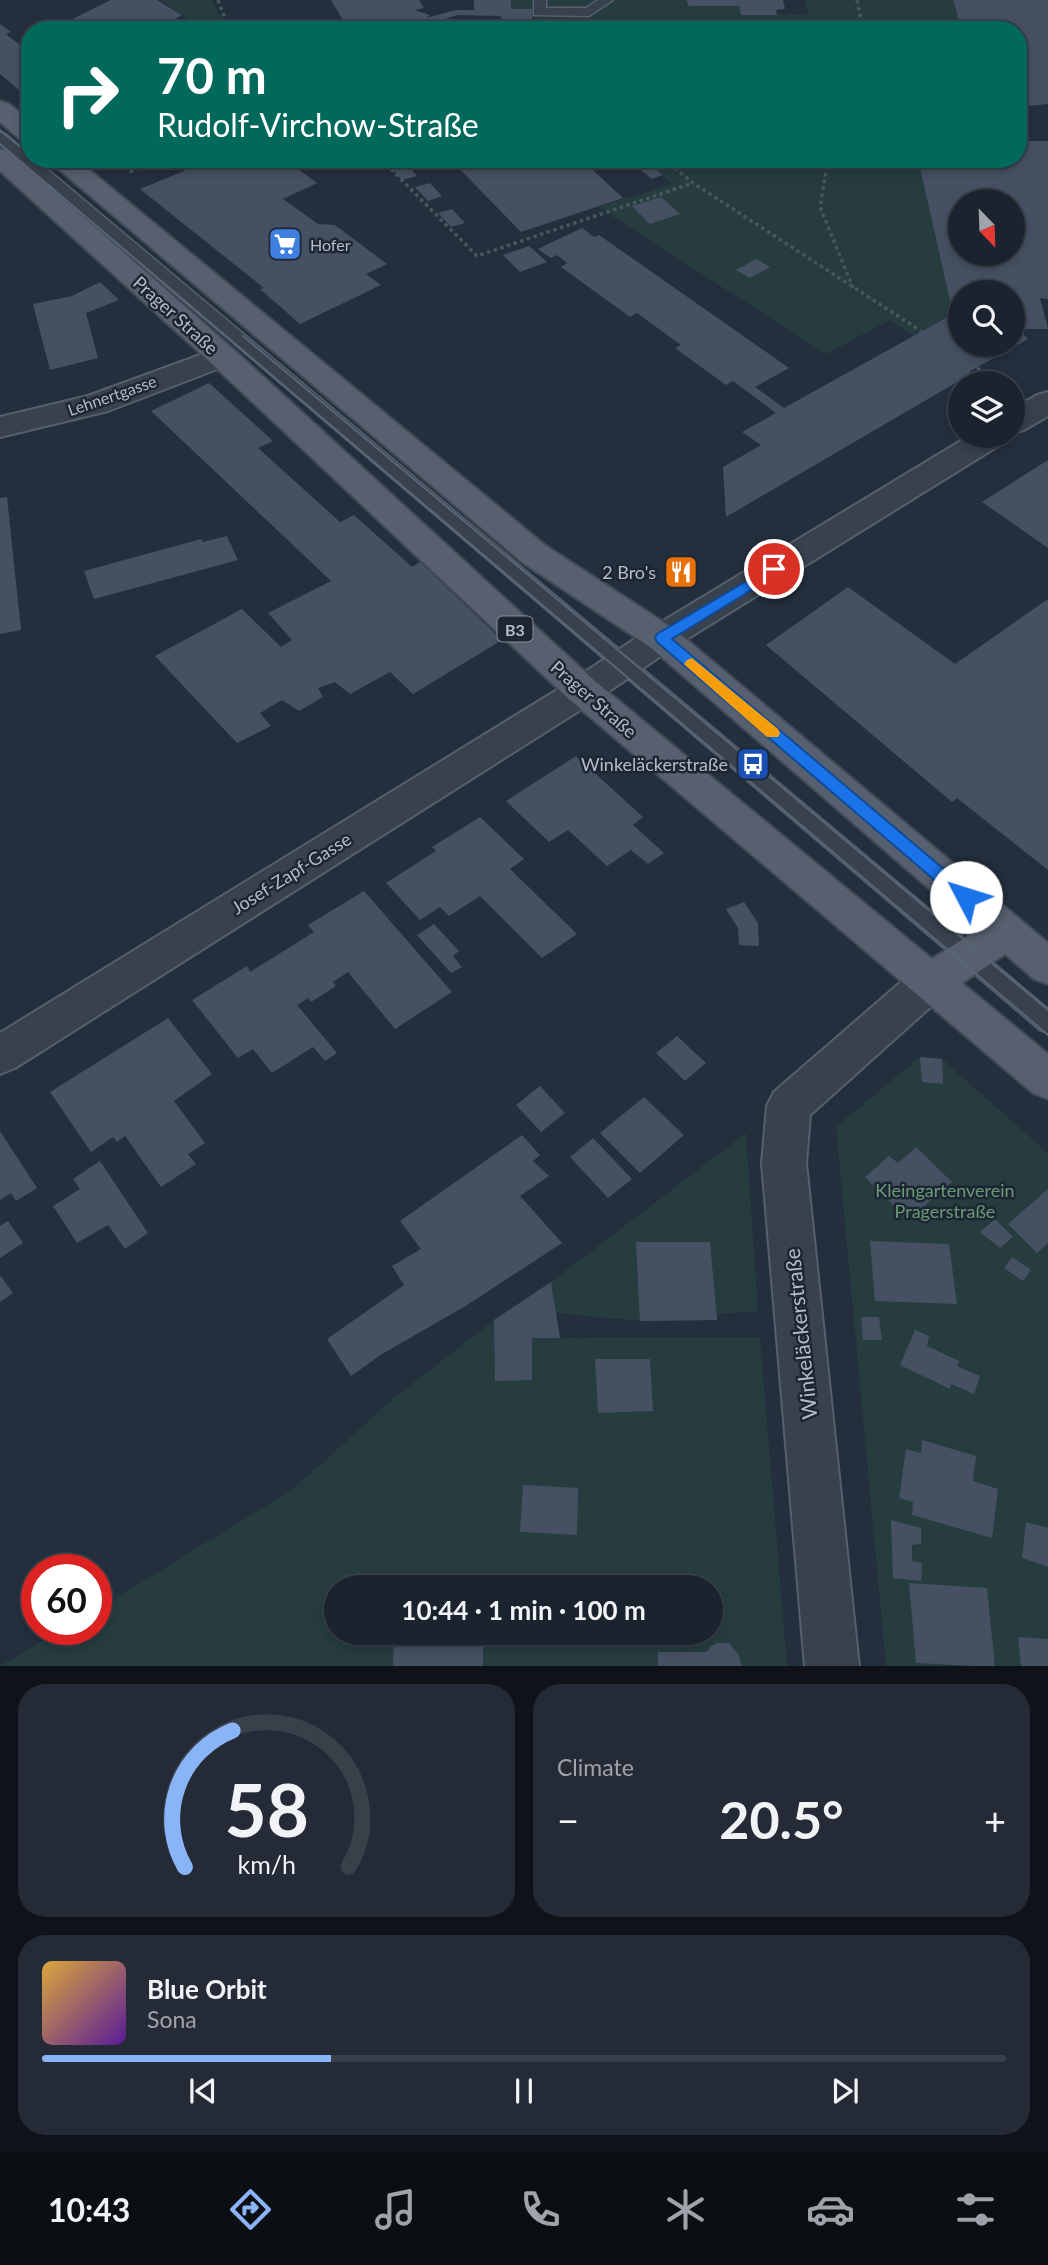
<!DOCTYPE html>
<html lang="en">
<head>
<meta charset="utf-8">
<style>
  :root { --surface:#1b232e; --page:#242b36; --text:#f1f3f6; --muted:#a0a4aa; --line:#39404a; --accent:#8ab4f8 }
  body { margin:0; font-family:Lato,sans-serif; background:var(--page); color:var(--text); height:100vh; display:flex; flex-direction:column; font-size:26px; white-space:nowrap }
  * { box-sizing:border-box; margin:0 }
  p { font-size:23px; color:var(--muted) }
  .icon { flex:none; width:38px; height:38px; fill:none; stroke:currentColor; stroke-width:2; stroke-linecap:round; stroke-linejoin:round }
  .map { position:relative; height:1666px; overflow:hidden }
  .side { display:flex; flex-direction:column; gap:18px; padding:18px; background:#0f1319; flex:1 }
  .side>* { flex:none }
  .banner { position:absolute; left:21px; top:21px; width:1006px; height:147px; border-radius:28px; box-shadow:0 4px 10px #0003,0 0 0 2px var(--line); background:#00695c; color:#fff; overflow:hidden }
  .needle { width:46px; rotate:157deg }
  .buttons { position:absolute; left:948px; top:189px; display:grid; gap:14px }
  .buttons a { display:grid; place-items:center; width:77px; height:77px; border-radius:50%; background:var(--surface); box-shadow:0 4px 10px #0003,0 0 0 2px var(--line); font-size:35px }
  .speed { position:absolute; left:21px; top:1554px; display:flex; gap:14px; font-size:35px; font-weight:700; text-align:center }
  .speed>* { display:grid; place-content:center; width:91px; height:91px; border-radius:50%; background:var(--surface); box-shadow:0 4px 10px #0003,0 0 0 2px var(--line); line-height:1 }
  .speed .limit { border:10px solid #d22; background:#fff; color:#111 }
  .pin { position:absolute; display:grid; place-items:center; width:60px; height:60px; color:#fff; margin:-30px; border:4px solid #fff; border-radius:50%; box-shadow:0 2px 7px #0007 }
  .me { position:absolute; width:77px; margin:-38px; rotate:310deg; stroke-linejoin:round; filter:drop-shadow(0 0 5px #0008) }
  .turn { display:flex; align-items:center; gap:24px; height:147px; padding:0 21px; font-size:32px }
  .turn .icon { width:91px; height:91px; stroke-width:2.5 }
  .turn b { display:block; font-size:49px; line-height:60px }
  .big { font-size:52px; font-weight:700; line-height:1.1 }
  .side .tile { flex:1; display:flex; flex-direction:column; justify-content:center; gap:10px; min-width:0; padding:0 24px; border-radius:28px; background:var(--page) }
  .side .dial { align-items:center; gap:0 }
  .dial svg { height:182px; overflow:visible; fill:none; stroke:var(--line); stroke-width:7; stroke-linecap:round; text-anchor:middle }
  .dial text { fill:var(--text); stroke:none }
  .song { display:flex; align-items:center; gap:21px }
  .cover { width:84px; height:84px; border-radius:10px; background:linear-gradient(135deg,hsl(40 70% 55%),hsl(270 70% 35%)) }
  .played { height:7px; border-radius:4px; background:linear-gradient(90deg,var(--accent) 30%,var(--line) 30%) }
  .keys { display:flex; justify-content:space-around; direction:ltr }
  .heat { display:flex; justify-content:space-between; align-items:center; font-size:38px; direction:ltr }
  .side .tiles { flex:1; display:grid; gap:18px; grid-template-columns:1fr 1fr }
  .tile:last-child { grid-column:span 2 }
  .trip { position:absolute; left:324px; top:1575px; width:399px; height:70px; border-radius:35px; background:var(--surface); box-shadow:0 4px 10px #0003,0 0 0 2px var(--line); font-weight:700; line-height:70px; text-align:center }
  .menu { display:flex; height:112px; justify-content:space-around; align-items:center; background:#0b0e12; color:var(--muted) }
  .menu .icon { width:49px; height:49px }
  .menu .active { color:var(--accent) }
  .menu b { font-size:32px; color:var(--text) }
  .map>svg:first-child { display:block }
</style>
</head>
<body>
<div class="map">
<svg width="1048" height="1667" viewBox="0 0 1048 1667">
  <rect width="100%" height="100%" fill="#242f3e"/>
  <!-- green -->
  <path fill="#263c3f" fill-rule="evenodd" d="M161 0H212L226 27 231 30H203Z
    M511 0H686L739 6 741 15 808 14 805 0H953L962 30H520L532 29 531 15 511 9Z
    M645 159H918L953 314 913 336 890 320 826 354 598 207 672 184Z
    M920 1057 942 1059 1048 1153V1666H886L836 1127Z
    M746 1133 758 1311 718 1314 717 1320 640 1321 556 1313 551 1282Z
    M494 1320 495 1381 532 1338 760 1337 787 1666H0L63 1629H96V1610L293 1489 394 1398ZM336 1587H710V1633H336Z"/>
  <!-- building -->
  <path fill="#455162" fill-rule="evenodd" d="M111 0H157L182 15 153 30H50Z
    M331 0H419L424 8 414 10 430 15 426 18 456 10H474V0H511V9H532V30H502L501 16 458 15 408 30 388 29 416 21 407 19 349 30Z
    M686 0H783L785 9 776 10 777 15H741L739 6H689Z
    M953 0H1048V104L1018 107V30H962Z
    M0 24 11 32 6 34 25 49 30 47V99L0 74Z
    M1018 141H1048V299L1040 298 1048 329H1018L1028 339 969 372 977 377 968 383 957 382 726 517 723 467 761 445 742 432 776 413 733 381 726 385 675 348 681 345 637 313 630 317 561 267 567 263 557 255 551 258 538 249 582 228 594 237 599 235 789 368 755 387 784 408 953 314 918 159H1018ZM961 201H1013V254H961ZM961 292H1013V345H961Z
    M105 159H142L118 169Z
    M213 159H284L317 183 283 199 318 224 335 225 387 264 366 274 381 285 300 324 260 289 264 288 140 189Z
    M450 159H581L623 198 521 232Z
    M405 162 417 176 402 180 390 166Z
    M649 163 663 175 652 179 637 167Z
    M430 183 442 196 428 201 415 187Z
    M661 197 680 214 650 224 632 206Z
    M452 209 465 223 451 227 438 213Z
    M529 246 547 262 520 272 503 255Z
    M756 259 770 267 750 278 736 270Z
    M100 282 119 300 86 313 98 358 50 370 33 304 72 296Z
    M209 383 273 441 258 448 340 522 354 515 412 567 420 562 502 640 413 694 390 672 350 694 335 682 318 688 323 697 299 711 282 700 260 713 271 726 237 743 155 656 242 609 281 647 292 640 268 613 331 581 151 411Z
    M1048 460V548L982 502Z
    M7 497 21 630 0 634V498Z
    M227 536 238 560 94 599 84 571 201 539 203 542Z
    M684 561 695 578 677 583 667 566Z
    M848 587 955 664 1048 599V870L957 798 952 802 766 645Z
    M576 756 643 817 633 825 664 853 648 864 631 850 607 866 568 830 549 842 506 801Z
    M480 817 524 859 510 869 577 934 542 958 480 896 449 916 440 907 420 920 386 883 436 851 432 847Z
    M364 891 452 992 395 1029 348 972 333 982 336 986 311 1002 308 998 297 1005 337 1053 325 1061 313 1047 272 1073 253 1049 238 1058 192 1000 247 966 250 972 314 932 308 925Z
    M744 902 758 923 759 946 739 945 738 928 726 909Z
    M434 924 459 951 453 956 462 967 451 973 417 935Z
    M168 1018 212 1074 174 1101 205 1143 188 1154 196 1164 161 1187 125 1136 117 1142 113 1137 91 1152 50 1092Z
    M677 1036 706 1063 685 1081 656 1053Z
    M920 1057 942 1059 943 1084 922 1082Z
    M540 1086 565 1113 541 1132 516 1105Z
    M644 1097 684 1135 640 1173 600 1133Z
    M0 1131 37 1188 16 1201 11 1193 0 1200Z
    M522 1135 540 1155 533 1161 549 1176 520 1196 562 1243 464 1307 382 1354 351 1376 327 1339 404 1285 392 1266 421 1249 400 1221Z
    M593 1138 632 1179 608 1198 570 1157Z
    M916 1147 952 1182 908 1220 865 1177 889 1156 898 1163Z
    M100 1161 148 1233 125 1249 108 1225 77 1243 53 1206 80 1189 73 1179Z
    M1048 1189V1243L1037 1253 1008 1224Z
    M995 1219 1013 1237 1000 1248 980 1232Z
    M8 1221 23 1243 0 1258V1226Z
    M870 1241 949 1244 957 1304 875 1301Z
    M636 1242H710L717 1320 640 1321Z
    M1012 1257 1031 1270 1023 1281 1004 1268Z
    M0 1275 13 1293 0 1302Z
    M551 1282 560 1338H532V1380L495 1381 494 1320Z
    M861 1317H879L882 1340H863Z
    M915 1330 929 1336 927 1346 959 1361 957 1366 980 1376 974 1394 951 1384 950 1389 900 1365Z
    M595 1359H650L653 1411 598 1413Z
    M922 1440 976 1456 973 1481 998 1489 992 1538 912 1515 913 1502 899 1498 906 1449 921 1453Z
    M523 1485 578 1488 577 1535 520 1532Z
    M891 1520 921 1528V1544L912 1545V1561L922 1563 921 1581 893 1578Z
    M1026 1522 1048 1528V1567L1022 1558Z
    M909 1583 987 1588 995 1667 916 1663Z
    M394 1633H483V1667H393Z
    M1018 1637 1048 1639V1667H1021Z
    M717 1643H729L738 1654 742 1667H658V1652H707L711 1646Z"/>
  <g fill="none" stroke-linecap="round" stroke-linejoin="round">
    <defs>
      <path id="lane" d="M534 0H546V8H586L598 0H613L589 16 534 15Z
        M0 133 5 134 30 155V159H35L1048 1009V1033L1040 1030 0 144Z"/>
      <path id="street" d="M222 347 233 349 237 356 233 363 108 411 0 437V417L88 396Z
        M1048 392V416L1024 430 1013 433V409L1037 395Z
        M969 436H1008L1003 443 674 647 596 700 15 1068 0 1074V1033L570 682 650 629Z
        M931 963 946 969 952 981 946 993 810 1115 806 1163 859 1667H805L762 1163 767 1106 774 1092 916 969Z"/>
      <path id="primary" d="M0 101 9 104 30 121V142L21 140 0 122Z
        M0 149 9 151 233 349 596 682 932 959 977 930 650 647 522 562 47 159H76L546 546 674 629 1048 943V984L1034 979 1005 954 962 983 1048 1054V1099L1033 1093 570 700 211 363 0 171Z"/>
    </defs>
    <!-- lane casing -->
    <use href="#lane" stroke="#565f6c" stroke-width="3"/>
    <!-- street casing -->
    <use href="#street" stroke="#565f6c" stroke-width="4"/>
    <!-- primary casing -->
    <use href="#primary" stroke="#414a57" stroke-width="4"/>
    <!-- path -->
    <path stroke="#44595c" stroke-width="3.5" stroke-dasharray="3.5 3.5" stroke-linecap="butt" d="M218 0 227 24 234 30
      M857 0 863 30
      M381 159 477 256 693 183
      M664 159 693 183 921 331
      M828 159 820 207 853 288
      M130 172 162 159
      M977 368 1001 383"/>
    <!-- lane -->
    <use href="#lane" fill="#38414e" fill-rule="evenodd"/>
    <!-- street -->
    <use href="#street" fill="#38414e" fill-rule="evenodd"/>
    <!-- primary -->
    <use href="#primary" fill="#56606e" fill-rule="evenodd"/>
    <!-- tram -->
    <path stroke="#5a6575" stroke-width="2" d="M0 130 30 155
      M0 144 1048 1035
      M243 336 1048 1010"/>
  </g>
  <!-- route -->
  <path fill="#1a73e8" stroke="#114b97" stroke-width="2" d="M774 565 781 569 779 573 672 639 972 893 974 897 972 902H960L657 642 655 638 657 634Z"/>
  <!-- slow -->
  <path fill="#f59e0b" d="M692 658 778 729 780 733 778 737H767L687 667 684 664 687 660Z"/>
  <!-- icons -->
  <defs>
    <symbol id="supermarket-square" viewBox="-11 -11 22 22"><rect x="-9" y="-9" width="18" height="18" rx="4" fill="#3f7fe0" stroke="#1d2633"/><path d="M-6-5.5h2.5l.6 2H6L4.5 2H-2.5L-4.4-4H-6ZM-1.5 3.2a1.3 1.3 0 1 0 .1 0ZM3 3.2a1.3 1.3 0 1 0 .1 0Z" fill="#fff"/></symbol>
    <symbol id="restaurant-square" viewBox="-11 -11 22 22"><rect x="-9" y="-9" width="18" height="18" rx="4" fill="#e8710a" stroke="#1d2633"/><path d="M-5-6h1v4h1v-4h1v4h1v-4h1v5L-1.5 .5V6h-2V.5L-5-1ZM5-6V6H3V1.5H1.5Q1.5-4 5-6Z" fill="#fff"/></symbol>
    <symbol id="bus-square" viewBox="-11 -11 22 22"><rect x="-9" y="-9" width="18" height="18" rx="4" fill="#1a4fb4" stroke="#1d2633"/><path d="M-5-6H5V4H4V6H2V4H-2V6H-4V4H-5ZM-3.5-4V0h7V-4ZM-3.5 1.2v1.5H-2V1.2ZM2 1.2v1.5H3.5V1.2Z" fill="#fff"/></symbol>
  </defs>
  <g fill-rule="evenodd">
    <use href="#supermarket-square" x="266" y="225" width="38" height="38"/>
    <use href="#restaurant-square" x="662" y="553" width="38" height="38"/>
    <use href="#bus-square" x="734" y="745" width="38" height="38"/>
  </g>
  <g text-anchor="middle" dominant-baseline="central" stroke-width="5" stroke-linejoin="round" paint-order="stroke">
    <!-- far-poi labels -->
    <g font-size="16" fill="#b4bcc9" stroke="#1d2633" text-anchor="start">
      <text x="310" y="244">Hofer</text>
    </g>
    <!-- far-street labels -->
    <g font-size="16" fill="#b4bcc9" stroke="#1d2633">
      <text transform="translate(112 395) rotate(-19)">Lehnertgasse</text>
    </g>
    <!-- shield labels -->
    <rect fill="#1d2633" stroke="#878f9c" stroke-width="2" x="497.5" y="616.5" width="35" height="25" rx="5"/>
    <g font-size="16" font-weight="bold" fill="#b4bcc9">
      <text x="515" y="629">B3</text>
    </g>
    <!-- street labels -->
    <g font-size="18" fill="#b4bcc9" stroke="#1d2633">
      <text transform="translate(176 315) rotate(42)">Prager Straße</text>
      <text transform="translate(594 699) rotate(41)">Prager Straße</text>
      <text transform="translate(291 873) rotate(-32)">Josef-Zapf-Gasse</text>
    </g>
    <!-- poi labels -->
    <g font-size="18" fill="#b4bcc9" stroke="#1d2633" text-anchor="end">
      <text x="656" y="572">2 Bro's</text>
      <text x="728" y="764">Winkeläckerstraße</text>
    </g>
    <!-- park labels -->
    <g font-size="18" fill="#6b9a76" stroke="#1d2633">
      <text x="945" y="1190">Kleingartenverein<tspan x="945" dy="21">Pragerstraße</tspan></text>
    </g>
    <!-- near-street labels -->
    <g font-size="21" fill="#b4bcc9" stroke="#1d2633">
      <text transform="translate(800 1334) rotate(-96)">Winkeläckerstraße</text>
    </g>
  </g>
</svg>
<div class="buttons">
<a><svg class="needle" viewBox="-14 -14 28 28"><path d="M0-13l5 13h-10z" fill="#e53935"/><path d="M0 13l5-13h-10z" fill="#a0a4aa"/></svg></a>
<a><svg class="icon" aria-label="search" viewBox="0 0 24 24"><circle cx="10" cy="10" r="6"/><path d="M15 15l6 6"/></svg></a>
<a><svg class="icon" aria-label="layers" viewBox="0 0 24 24"><path d="M12 4l9 5-9 5-9-5zM3 14l9 5 9-5"/></svg></a>
</div>
<div class="speed"><div class="limit">60</div></div>
<div class="pin" style="left:774px;top:569px;background:#d93025"><svg class="icon" aria-label="arrive" viewBox="0 0 24 24"><path d="M6 21V4h12l-3 4 3 4H6"/></svg></div>
<svg class="me" style="left:966px;top:897px" viewBox="-20 -20 40 40"><circle r="19" fill="#fff"/><path d="M0-13L10 11 0 6-10 11z" fill="#1a73e8"/></svg>
<div class="trip">10:44 · 1 min · 100 m</div>
<div class="banner">
<div class="turn"><svg class="icon" aria-label="right" viewBox="0 0 24 24"><path d="M7 20v-9h11M14 6l5 5-5 5"/></svg><div><b>70 m</b>Rudolf-Virchow-Straße</div></div>
</div>
</div>
<section class="side">
<div class="tiles">
<div class="tile dial"><svg viewBox="0 0 100 80">
<path d="M14 69A42 42 0 1 1 86 69"/>
<path d="M14 69A42 42 0 0 1 35 9" stroke="#8ab4f8"/>
<text x="50" y="56" font-size="32" font-weight="700">58</text>
<text x="50" y="72" font-size="11">km/h</text>
</svg></div>
<div class="tile"><p>Climate</p>
<div class="heat"><a>−</a><b class="big">20.5°</b><a>+</a></div>
</div>
<div class="tile">
<div class="song"><i class="cover"></i><div><b>Blue Orbit</b><p>Sona</p></div></div>
<div class="played"></div>
<div class="keys"><svg class="icon" aria-label="previous" viewBox="0 0 24 24"><path d="M18 5L8 12l10 7zM5 5v14"/></svg><svg class="icon" aria-label="pause" viewBox="0 0 24 24"><path d="M8 5v14M16 5v14"/></svg><svg class="icon" aria-label="next" viewBox="0 0 24 24"><path d="M6 5l10 7-10 7zM19 5v14"/></svg></div>
</div>
</div>
</section>
<nav class="menu">
<b>10:43</b>
<svg class="icon active" aria-label="directions" viewBox="0 0 24 24"><path d="M12 3l9 9-9 9-9-9zM9 14v-3h6M13 9l2 2-2 2"/></svg>
<svg class="icon" aria-label="music" viewBox="0 0 24 24"><path d="M9 18V5l10-2v13"/><circle cx="6" cy="18" r="3"/><circle cx="16" cy="16" r="3"/></svg>
<svg class="icon" aria-label="phone" viewBox="0 0 24 24"><path d="M5 4h4l2 5-3 2q2 4 5 5l2-3 5 2v4C11 20 4 13 5 4z"/></svg>
<svg class="icon" aria-label="climate" viewBox="0 0 24 24"><path d="M12 3v18M4 7l16 10M4 17L20 7"/></svg>
<svg class="icon" aria-label="car" viewBox="0 0 24 24"><path d="M5 17H2v-5l4-1 3-4h7l3 4 3 1v5h-3M9 17h6M6 11h13"/><circle cx="7" cy="17" r="2"/><circle cx="17" cy="17" r="2"/></svg>
<svg class="icon" aria-label="filters" viewBox="0 0 24 24"><path d="M4 7h16M4 17h16"/><circle cx="9" cy="7" r="2"/><circle cx="15" cy="17" r="2"/></svg>
</nav>
</body>
</html>
